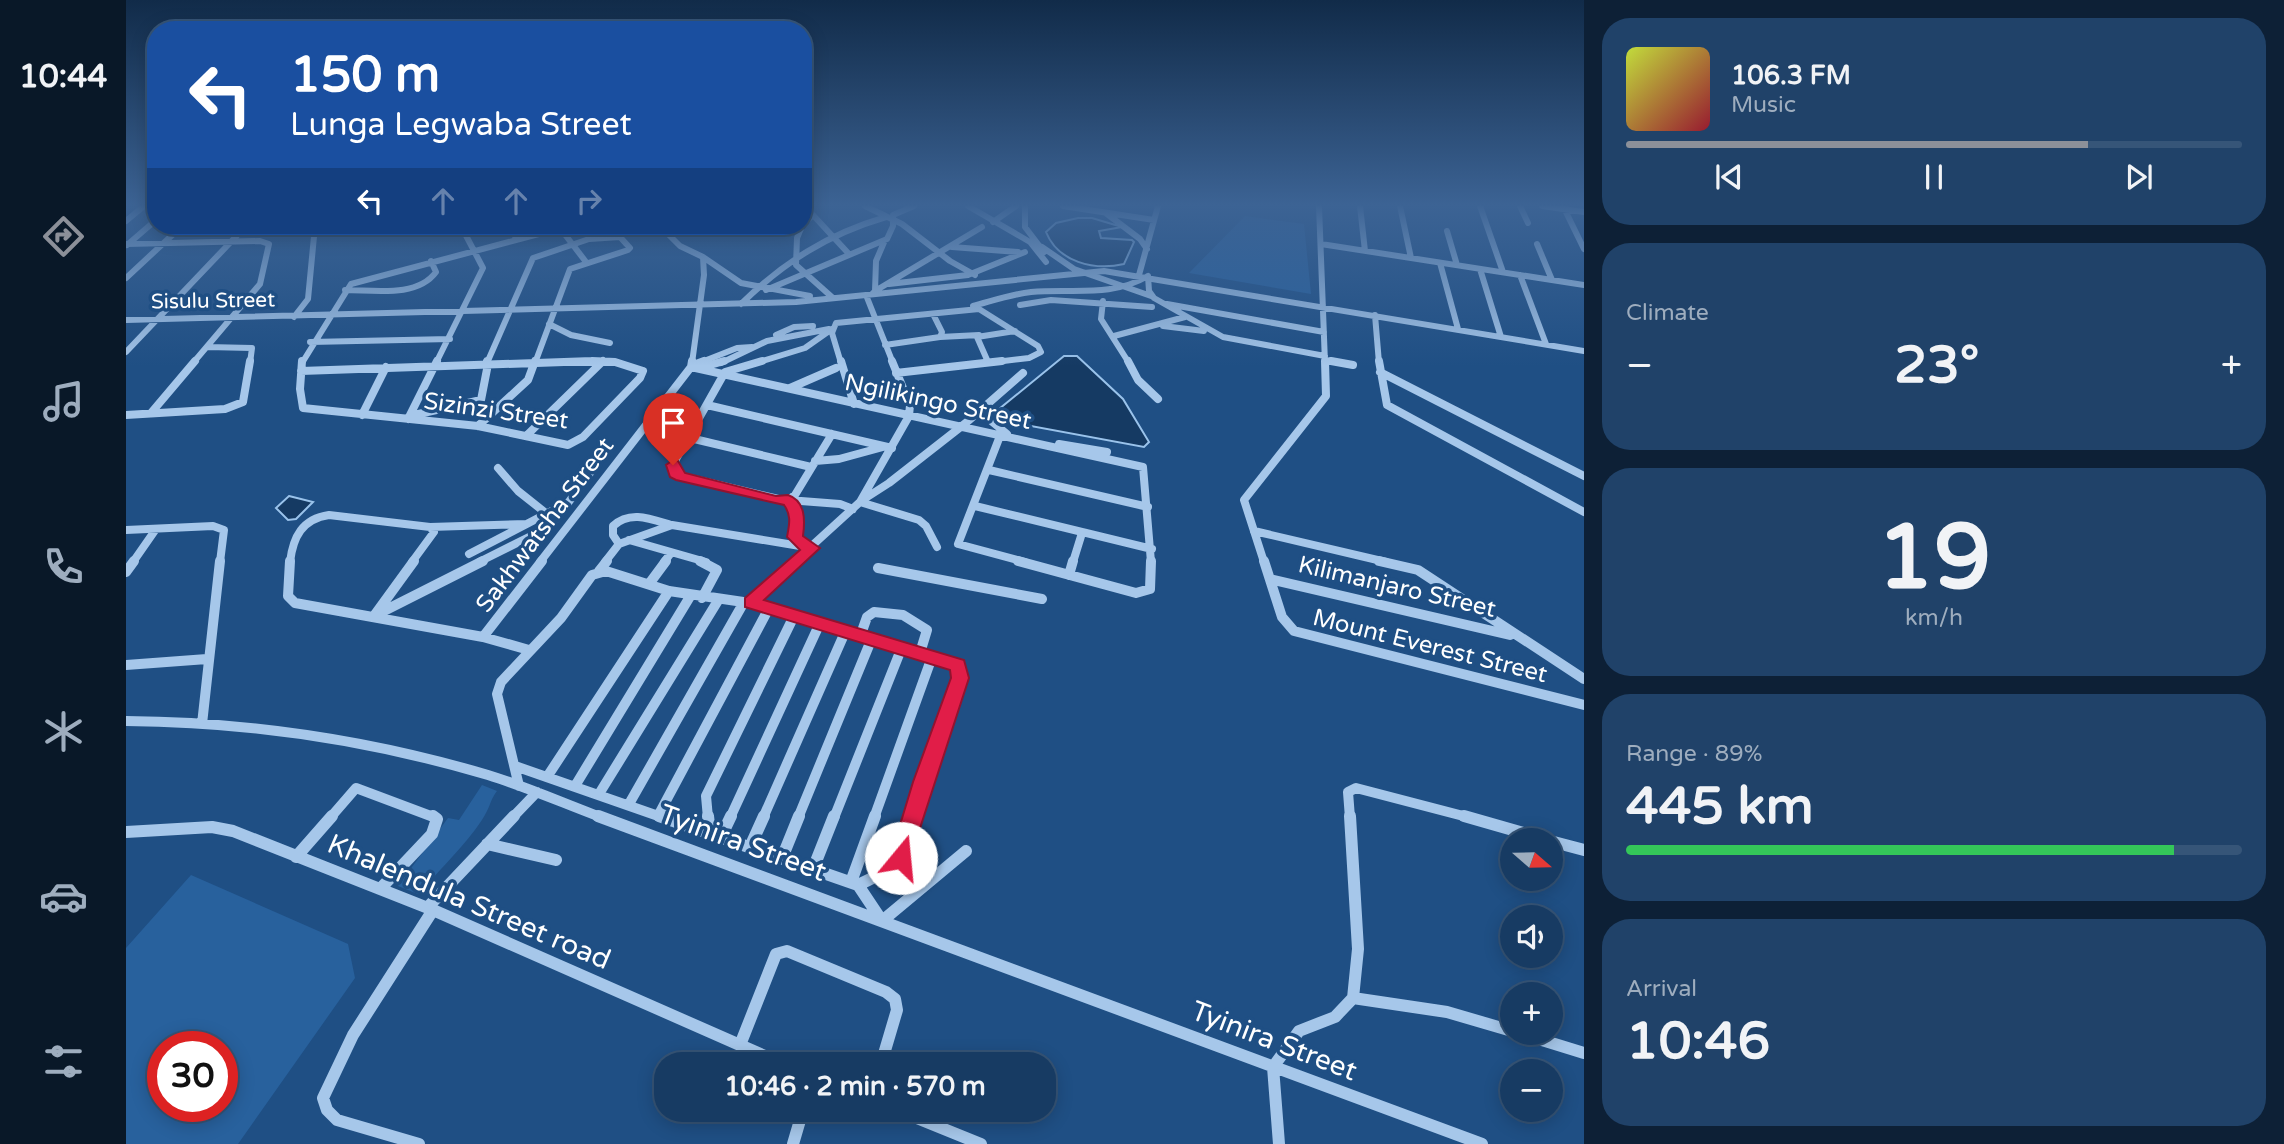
<!DOCTYPE html>
<html lang="en">
<head>
<meta charset="utf-8">
<style>
  :root { --surface:#173b63; --page:#204269; --text:#f1f3f6; --muted:#9eadbe; --line:#365578; --accent:#8c9099 }
  body { margin:0; font-family:"Varela Round",sans-serif; background:var(--page); color:var(--text); height:100vh; display:flex; flex-direction:column; font-size:26px; white-space:nowrap }
  * { box-sizing:border-box; margin:0 }
  p { font-size:23px; color:var(--muted) }
  .icon { flex:none; width:38px; height:38px; fill:none; stroke:currentColor; stroke-width:2; stroke-linecap:round; stroke-linejoin:round }
  .map { position:relative; flex:1; overflow:hidden }
  .drawer { display:flex; flex-direction:column; gap:18px; padding:18px; background:#0d2036; width:700px }
  .drawer>* { flex:none }
  .banner { position:absolute; left:21px; top:21px; width:665px; height:214px; border-radius:28px; box-shadow:0 4px 18px #0003,0 0 0 2px var(--line); background:#1a4fa0; color:#fff; overflow:hidden }
  .needle { width:46px; rotate:110deg }
  .fabs { position:absolute; left:1374px; top:828px; display:grid; gap:14px }
  .fabs a { display:grid; place-items:center; width:63px; height:63px; border-radius:50%; background:var(--surface); box-shadow:0 4px 18px #0003,0 0 0 2px var(--line); font-size:35px }
  .speed { position:absolute; left:21px; top:1031px; display:flex; gap:14px; font-size:35px; font-weight:700; text-align:center }
  .speed>* { display:grid; place-content:center; width:91px; height:91px; border-radius:50%; background:var(--surface); box-shadow:0 4px 18px #0003,0 0 0 2px var(--line); line-height:1 }
  .speed .limit { border:10px solid #d22; background:#fff; color:#111 }
  .pin { position:absolute; display:grid; place-items:center; width:60px; height:60px; color:#fff; margin:-72px -30px; border-radius:50% 50% 50% 0; rotate:-45deg; box-shadow:0 0 7px #0007 }
  .pin .icon { rotate:45deg }
  .me { position:absolute; width:77px; margin:-38px; rotate:17deg; stroke-linejoin:round; filter:drop-shadow(0 0 5px #0008) }
  .turn { display:flex; align-items:center; gap:24px; height:147px; padding:0 28px; font-size:32px }
  .turn .icon { width:91px; height:91px; stroke-width:2.5 }
  .turn b { display:block; font-size:49px; line-height:60px }
  .lanes { display:flex; align-items:center; height:66px; padding:0 28px; background:#0003; justify-content:center; gap:35px; direction:ltr }
  .lanes .off { opacity:.35 }
  .big { font-size:52px; font-weight:700; line-height:1.1 }
  .drawer .tile { flex:1; display:flex; flex-direction:column; justify-content:center; gap:10px; min-width:0; padding:0 24px; border-radius:28px; background:var(--page) }
  .drawer .dial { align-items:center; gap:0 }
  .dial b { font-size:91px; line-height:1 }
  .song { display:flex; align-items:center; gap:21px }
  .cover { width:84px; height:84px; border-radius:10px; background:linear-gradient(135deg,hsl(70 70% 55%),hsl(350 70% 35%)) }
  .played { height:7px; border-radius:4px; background:linear-gradient(90deg,var(--accent) 75%,var(--line) 75%) }
  .keys { display:flex; justify-content:space-around; direction:ltr }
  .heat { display:flex; justify-content:space-between; align-items:center; font-size:38px; direction:ltr }
  .charge { height:10px; border-radius:5px; background:linear-gradient(90deg,#34c759 89%,var(--line) 0) }
  .trip { position:absolute; left:528px; top:1052px; width:402px; height:70px; border-radius:28px; background:var(--surface); box-shadow:0 4px 18px #0003,0 0 0 2px var(--line); font-weight:700; line-height:70px; text-align:center }
  main { display:flex; flex:1; min-height:0 }
  .tab-bar { display:flex; flex-direction:column; width:126px; justify-content:space-around; align-items:center; background:#091828; color:var(--muted) }
  .tab-bar .icon { width:49px; height:49px }
  .tab-bar .current { color:var(--accent) }
  .tab-bar b { font-size:32px; color:var(--text) }
  .map>svg:first-child { display:block }
</style>
</head>
<body>
<main>
<nav class="tab-bar">
<b>10:44</b>
<svg class="icon current" aria-label="directions" viewBox="0 0 24 24"><path d="M12 3l9 9-9 9-9-9zM9 14v-3h6M13 9l2 2-2 2"/></svg>
<svg class="icon" aria-label="music" viewBox="0 0 24 24"><path d="M9 18V5l10-2v13"/><circle cx="6" cy="18" r="3"/><circle cx="16" cy="16" r="3"/></svg>
<svg class="icon" aria-label="phone" viewBox="0 0 24 24"><path d="M5 4h4l2 5-3 2q2 4 5 5l2-3 5 2v4C11 20 4 13 5 4z"/></svg>
<svg class="icon" aria-label="climate" viewBox="0 0 24 24"><path d="M12 3v18M4 7l16 10M4 17L20 7"/></svg>
<svg class="icon" aria-label="car" viewBox="0 0 24 24"><path d="M5 17H2v-5l4-1 3-4h7l3 4 3 1v5h-3M9 17h6M6 11h13"/><circle cx="7" cy="17" r="2"/><circle cx="17" cy="17" r="2"/></svg>
<svg class="icon" aria-label="filters" viewBox="0 0 24 24"><path d="M4 7h16M4 17h16"/><circle cx="9" cy="7" r="2"/><circle cx="15" cy="17" r="2"/></svg>
</nav>
<div class="map">
<svg width="1458" height="1144" viewBox="0 0 1458 1144">
  <rect width="100%" height="100%" fill="#1f4f84"/>
  <!-- green -->
  <path fill="#28619d" fill-rule="evenodd" d="M1119 216 1178 224 1185 294 1063 273Z
    M356 785 371 791C365 799 365 803 361 811 351 833 310 874 292 894L272 886 322 818 333 820Z
    M65 875 222 944 229 978 112 1144H0V948ZM37 1046H96V1106H37Z"/>
  <!-- water -->
  <path fill="#153a63" stroke="#9ac3eb" stroke-width="2" d="M952 218H966L996 227 973 231 975 238 1006 240 1008 242 998 264C968 271 932 262 920 232L930 223Z
    M938 356H951L997 399 1023 442 1018 447 872 420 867 414Z
    M163 496 187 502 170 519 162 520 150 508Z"/>
  <g fill="none" stroke-linecap="round" stroke-linejoin="round">
    <!-- minor-far3 -->
    <path stroke="#a6c7ea" stroke-width="6" d="M677 206 687 215 677 224
      M739 206 776 224 824 261 849 275
      M842 206 904 242 920 262
      M899 206V227L918 252
      M937 206 1028 220
      M1193 206 1199 363
      M1234 206 1239 251
      M1274 206 1285 258
      M1354 206 1377 272
      M1394 206 1402 223
      M1416 206 1458 212
      M1437 206 1458 249
      M981 214 1014 239 1021 249
      M687 215 723 254
      M0 221 18 206
      M867 222 890 206
      M382 226 391 239
      M534 226 554 246 577 257 578 275 566 363
      M676 226 671 238 670 265 707 298
      M434 228 460 262
      M1321 231 1331 265
      M0 244 134 241 143 244 134 284 67 363
      M1195 244 1458 285
      M1411 244 1426 280
      M1 245 30 220
      M826 247 892 252
      M916 247 948 269 1025 296
      M577 257 615 283 684 296
      M1314 263 1332 329
      M1354 269 1375 337
      M1013 275 1032 206
      M1394 275 1420 344
      M1022 276 1023 291 1028 298 1097 337 1199 356
      M0 278 56 226
      M763 284 842 275 899 252
      M219 290C248 290 291 298 310 272L305 261
      M640 290 761 239 767 226V215L788 206
      M749 291 856 227
      M746 294 749 291 750 261 759 240
      M740 295 767 363
      M977 301 975 319 1003 363
      M615 304C658 262 702 234 760 217
      M1041 304 1198 332
      M894 305 925 300 1026 307
      M847 306C866 301 886 294 905 292 947 288 984 298 1022 276
      M1249 315 1253 363
      M168 317 182 299 189 226
      M0 320 670 302 978 271 1458 351
      M423 324 445 335 484 343
      M1037 326 1078 331
      M650 335 668 327 687 326
      M988 336 1059 317
      M814 337 853 335
      M184 342 324 339
      M759 345 814 337 816 332 807 314
      M81 347 126 348 124 363
      M0 352 120 226
      M1199 360 1214 363
      M862 362 851 337 889 331
      M176 363 225 284 443 226
      M310 363 357 268 335 226
      M361 363 407 258 463 239 494 237 504 248 502 250 444 269 409 363
      M415 363H491
      M573 363 611 348 626 347
      M595 363 641 341 703 329
      M630 363 679 348 706 329
      M715 363 706 333 710 323 853 309 912 346 915 352 903 358 861 363"/>
    <!-- minor-far2 -->
    <path stroke="#a6c7ea" stroke-width="8" d="M176 361 174 389 177 408 352 426 442 445 457 437 514 378 517 371 489 362 466 361
      M636 361 599 372 550 459 547 470 555 476 661 501 669 495 706 434
      M715 361 728 404
      M1002 361 1012 380 1032 399
      M1205 361 1227 365
      M1253 361 1261 405 1458 512
      M360 364 361 361
      M570 364 578 361
      M565 367 1017 467 1025 562
      M577 367 598 361
      M175 371 466 361
      M1254 372 1458 476
      M770 373 876 361
      M664 388 710 368
      M581 405 766 448
      M862 406 864 420 881 434
      M25 413 69 361
      M0 415 99 409 117 402 124 361
      M236 415 260 367
      M288 415 355 400 362 364
      M282 419 311 361
      M352 426 402 380 409 361
      M400 436 477 361
      M874 436 832 544 899 562
      M564 438 685 467
      M933 444 981 452
      M689 461 713 459 757 447
      M372 468 392 491 421 514
      M863 470 1022 507
      M662 500 714 504 727 509
      M662 500 672 519 669 537 680 546
      M735 501 763 483 841 422 897 373
      M734 502 793 520 800 526 811 547
      M849 506 1026 549
      M304 527 401 524
      M0 530 87 526 98 530 94 562
      M1128 531 1260 562
      M503 540 580 562
      M493 544 487 535V526C504 510 525 519 545 525
      M343 554 441 503
      M7 562 30 529
      M164 562C167 537 176 519 203 515L304 527 308 532 286 562
      M353 562 415 531 431 518 478 454
      M414 562 565 367 566 361
      M479 562 493 544 546 525 686 548
      M538 562 545 553
      M668 562 734 502 783 416 784 405 766 361
      M947 562 956 533
      M1138 562 1118 500 1200 396 1199 361"/>
    <!-- minor-far1 -->
    <path stroke="#a6c7ea" stroke-width="10" d="M164 561 162 596 169 603 357 637 403 650
      M574 561 591 570 576 598
      M892 561 1010 593 1024 589 1025 561
      M1138 561 1156 617 1168 631 1458 705
      M1253 561 1292 570 1458 679
      M752 568 916 599
      M473 571 481 561
      M0 572 8 561
      M943 575 947 561
      M1144 579 1384 635
      M523 584 540 561
      M624 603 670 561
      M250 615 357 561
      M248 616 288 561
      M735 634 741 617 748 612 777 615 801 630 794 653
      M357 637 416 561
      M0 665 81 659
      M0 721C123 722 244 740 362 775 401 787 439 804 477 818
      M76 724 94 561
      M389 766 538 818
      M421 777 543 591
      M393 786 371 694 375 682 435 618 466 575 480 571 543 591 624 603 832 665 834 678 787 818
      M449 786 565 595
      M473 794 593 599
      M503 804 618 602
      M533 814 643 608
      M204 818 230 788 310 818
      M386 818 411 792
      M582 818 580 796 668 616
      M604 818 694 623
      M637 818 720 630
      M672 818 746 638
      M708 818 776 647
      M748 818 806 657
      M1224 818 1222 792 1230 788 1345 818"/>
    <!-- minor -->
    <path stroke="#a6c7ea" stroke-width="12" d="M472 816 1356 1144
      M533 816 732 885
      M582 816 584 833
      M787 816C773 865 778 863 732 885L756 921 840 851
      M1338 816 1422 840
      M0 832 86 827 107 831 307 910 657 1064
      M595 837 605 816
      M1424 841 1458 850
      M361 844 430 860
      M624 847 638 816
      M170 857 206 816
      M656 858 673 816
      M687 869 708 816
      M725 882 749 816
      M254 889 306 834 311 819 307 816
      M301 908 388 816
      M1227 998 1321 1012 1386 1031
      M1390 1032 1458 1053
      M614 1045 650 954 661 951 760 992 769 999 771 1010 755 1064
      M771 1110 855 1144
      M293 1144 211 1120 201 1110 197 1098 227 1035 307 910
      M667 1144 677 1110
      M1153 1144 1147 1067 1173 1031 1209 1017 1227 998 1232 949 1224 816"/>
  </g>
  <!-- sky -->
  <linearGradient id="sky" x2="0" y2="1"><stop stop-color="#112b49"/><stop offset="0.56" stop-color="#3c6394"/><stop offset="1" stop-color="#3c6394" stop-opacity="0"/></linearGradient>
  <rect width="1458" height="366" fill="url(#sky)"/>
  <!-- route -->
  <path fill="#e11d48" stroke="#92132f" stroke-width="2" d="M547 460 552 461 559 473 650 496 662 495C680 501 679 521 677 536L694 548 638 600 838 660 843 678 782 865 775 868 767 865 764 858 787 782 825 678 824 670 619 607V598L674 550 661 537C663 525 666 516 658 505L550 480 544 477 540 465Z"/>
  <g text-anchor="middle" dominant-baseline="central" stroke-width="7" stroke-linejoin="round" paint-order="stroke">
    <!-- far-street labels -->
    <g font-size="21" fill="#fff" stroke="#1f4f84">
      <text transform="translate(87 301) rotate(-1)">Sisulu Street</text>
    </g>
    <!-- street labels -->
    <g font-size="24" fill="#fff" stroke="#1f4f84">
      <text transform="translate(812 402) rotate(12)">Ngilikingo Street</text>
      <text transform="translate(370 411) rotate(8)">Sizinzi Street</text>
      <text transform="translate(419 525) rotate(-53)">Sakhwatsha Street</text>
      <text transform="translate(1271 587) rotate(13)">Kilimanjaro Street</text>
      <text transform="translate(1304 646) rotate(14)">Mount Everest Street</text>
    </g>
    <!-- near-street labels -->
    <g font-size="28" fill="#fff" stroke="#1f4f84">
      <text transform="translate(617 843) rotate(20)">Tyinira Street</text>
      <text transform="translate(343 902) rotate(23)">Khalendula Street road</text>
      <text transform="translate(1148 1041) rotate(21)">Tyinira Street</text>
    </g>
  </g>
</svg>
<div class="fabs">
<a><svg class="needle" viewBox="-14 -14 28 28"><path d="M0-13l5 13h-10z" fill="#e53935"/><path d="M0 13l5-13h-10z" fill="#9eadbe"/></svg></a>
<a><svg class="icon" aria-label="sound" viewBox="0 0 24 24"><path d="M4 9h4l5-4v14l-5-4H4zM17 9q2 3 0 6"/></svg></a>
<a>+</a>
<a>−</a>
</div>
<div class="speed"><div class="limit">30</div></div>
<div class="pin" style="left:547px;top:465px;background:#d93025"><svg class="icon" aria-label="arrive" viewBox="0 0 24 24"><path d="M6 21V4h12l-3 4 3 4H6"/></svg></div>
<svg class="me" style="left:775px;top:858px" viewBox="-20 -20 40 40"><circle r="19" fill="#fff"/><path d="M0-13L10 11 0 6-10 11z" fill="#e11d48"/></svg>
<div class="trip">10:46 · 2 min · 570 m</div>
<div class="banner">
<div class="turn"><svg class="icon" aria-label="left" viewBox="0 0 24 24"><path d="M17 20v-9H6M10 6l-5 5 5 5"/></svg><div><b>150 m</b>Lunga Legwaba Street</div></div>
<div class="lanes"><svg class="icon" aria-label="left" viewBox="0 0 24 24"><path d="M17 20v-9H6M10 6l-5 5 5 5"/></svg><svg class="icon off" aria-label="ahead" viewBox="0 0 24 24"><path d="M12 20V5M6 11l6-6 6 6"/></svg><svg class="icon off" aria-label="ahead" viewBox="0 0 24 24"><path d="M12 20V5M6 11l6-6 6 6"/></svg><svg class="icon off" aria-label="right" viewBox="0 0 24 24"><path d="M7 20v-9h11M14 6l5 5-5 5"/></svg></div>
</div>
</div>
<section class="drawer">
<div class="tile">
<div class="song"><i class="cover"></i><div><b>106.3 FM</b><p>Music</p></div></div>
<div class="played"></div>
<div class="keys"><svg class="icon" aria-label="previous" viewBox="0 0 24 24"><path d="M18 5L8 12l10 7zM5 5v14"/></svg><svg class="icon" aria-label="pause" viewBox="0 0 24 24"><path d="M8 5v14M16 5v14"/></svg><svg class="icon" aria-label="next" viewBox="0 0 24 24"><path d="M6 5l10 7-10 7zM19 5v14"/></svg></div>
</div>
<div class="tile"><p>Climate</p>
<div class="heat"><a>−</a><b class="big">23°</b><a>+</a></div>
</div>
<div class="tile dial"><b>19</b><p>km/h</p></div>
<div class="tile"><p>Range · 89%</p><b class="big">445 km</b><div class="charge"></div></div>
<div class="tile"><p>Arrival</p><b class="big">10:46</b></div>
</section>
</main>
</body>
</html>
